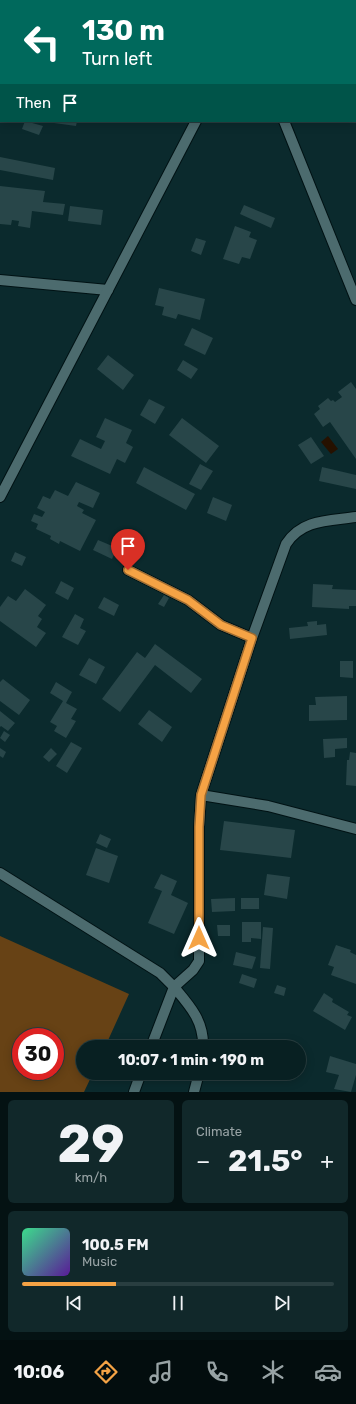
<!DOCTYPE html>
<html lang="en">
<head>
<meta charset="utf-8">
<style>
  :root { --surface:#082022; --page:#11282a; --text:#f1f3f6; --muted:#98a3a5; --line:#293e40; --accent:#f5a345 }
  body { margin:0; font-family:Rubik,sans-serif; background:var(--page); color:var(--text); height:100vh; display:flex; flex-direction:column; font-size:15px; white-space:nowrap }
  * { box-sizing:border-box; margin:0 }
  p { font-size:13px; color:var(--muted) }
  .icon { flex:none; width:22px; height:22px; fill:none; stroke:currentColor; stroke-width:2; stroke-linecap:round; stroke-linejoin:round }
  .map { position:relative; height:1092px; overflow:hidden }
  .sheet { display:flex; flex-direction:column; gap:8px; padding:8px; background:#041213; flex:1 }
  .sheet>* { flex:none }
  .hud { position:absolute; left:0px; top:0px; width:356px; height:122px; box-shadow:0 2px 10px #0003,0 0 0 1px var(--line); background:#00695c; color:#fff; overflow:hidden }
  .speed { position:absolute; left:12px; top:1028px; display:flex; gap:8px; font-size:20px; font-weight:700; text-align:center }
  .speed>* { display:grid; place-content:center; width:52px; height:52px; border-radius:50%; background:var(--surface); box-shadow:0 2px 10px #0003,0 0 0 1px var(--line); line-height:1 }
  .speed .limit { border:6px solid #d22; background:#fff; color:#111 }
  .pin { position:absolute; display:grid; place-items:center; width:34px; height:34px; color:#fff; margin:-41px -17px; border-radius:50% 50% 50% 0; rotate:-45deg; box-shadow:0 0 4px #0007 }
  .pin .icon { rotate:45deg }
  .me { position:absolute; width:44px; margin:-22px; rotate:0deg; stroke-linejoin:round; filter:drop-shadow(0 0 3px #0008) }
  .turn { display:flex; align-items:center; gap:14px; height:84px; padding:0 16px; font-size:18px }
  .turn .icon { width:52px; height:52px; stroke-width:2.5 }
  .turn b { display:block; font-size:28px; line-height:34px }
  .then { display:flex; align-items:center; height:38px; padding:0 16px; background:#0003; gap:8px; font-size:15px }
  .big { font-size:30px; font-weight:700; line-height:1.1 }
  .sheet .tile { flex:1; display:flex; flex-direction:column; justify-content:center; gap:6px; min-width:0; padding:0 14px; border-radius:6px; background:var(--page) }
  .sheet .dial { align-items:center; gap:0 }
  .dial b { font-size:52px; line-height:1 }
  .song { display:flex; align-items:center; gap:12px }
  .cover { width:48px; height:48px; border-radius:6px; background:linear-gradient(135deg,hsl(150 70% 55%),hsl(270 70% 35%)) }
  .played { height:4px; border-radius:2px; background:linear-gradient(90deg,var(--accent) 30%,var(--line) 30%) }
  .keys { display:flex; justify-content:space-around; direction:ltr }
  .heat { display:flex; justify-content:space-between; align-items:center; font-size:22px; direction:ltr }
  .sheet .tiles { flex:1; display:grid; gap:8px; grid-template-columns:1fr 1fr }
  .tile:last-child { grid-column:span 2 }
  .trip { position:absolute; left:76px; top:1040px; width:230px; height:40px; border-radius:20px; background:var(--surface); box-shadow:0 2px 10px #0003,0 0 0 1px var(--line); font-weight:700; line-height:40px; text-align:center }
  .menu { display:flex; height:64px; justify-content:space-around; align-items:center; background:#030d0e; color:var(--muted) }
  .menu .icon { width:28px; height:28px }
  .menu .active { color:var(--accent) }
  .menu b { font-size:18px; color:var(--text) }
  .map>svg:first-child { display:block }
</style>
</head>
<body>
<div class="map">
<svg width="356" height="1092" viewBox="0 0 356 1092">
  <rect width="100%" height="100%" fill="#0b2a2d"/>
  <!-- green -->
  <path fill="#674215" fill-rule="evenodd" d="M0 936 129 994 105 1047H83V1073H93L84 1092H0ZM21 1037H55V1071H21Z"/>
  <!-- water -->
  <path fill="#261100" d="M328 436 338 449 331 454 321 442Z"/>
  <!-- building -->
  <path fill="#284649" d="M25 121 43 126 39 135 22 129Z
    M54 121H77L76 126 54 123Z
    M0 157 55 168 53 180 0 170Z
    M0 186 45 191 43 202 65 204 63 215 32 211 30 228 18 226 19 221 12 220 11 225 0 224Z
    M244 205 275 218 271 228 240 214Z
    M70 206 103 210 101 225 68 221Z
    M235 226 251 232 249 237 257 240 250 259 242 257 239 264 223 259Z
    M196 238 206 241 201 255 191 251Z
    M159 288 205 299 200 320 178 314 176 319 162 315 164 307 155 305Z
    M192 328 213 338 205 355 184 345Z
    M108 355 134 375 123 390 97 369Z
    M183 360 198 369 191 379 177 370Z
    M351 382 356 389V459L330 422 323 427 314 414 320 409 318 406 328 398 331 401 333 400 335 402 342 397 338 392Z
    M149 399 165 407 155 424 140 415Z
    M105 418 132 430 126 443 133 447 125 463 117 459 110 474 71 456 80 439 101 449 105 441 96 437Z
    M182 418 219 446 206 463 169 435Z
    M311 437 324 456 311 464 298 445Z
    M200 464 213 471 201 490 189 484Z
    M144 467 195 494 186 510 136 483Z
    M322 467 356 475V489L319 481Z
    M76 482 100 493 93 508 79 502 77 506 84 510 82 513 96 520 80 551 60 541 59 544 50 539 51 536 36 529 38 524 31 521 34 514 42 517 45 512 37 508 43 496 50 499 55 490 68 496Z
    M213 497 232 505 226 521 207 513Z
    M98 540 117 548 112 559 93 550Z
    M15 552 26 557 22 566 11 561Z
    M61 581 74 588 68 600 55 593Z
    M313 584 333 585 332 589 356 590V606H349V609L312 607Z
    M25 589 46 605 38 616 42 619 37 627 46 633 36 647 0 621V607L8 596 16 601Z
    M164 595 169 598 164 607 158 604Z
    M104 597 119 605 114 616 98 608Z
    M75 614 84 619 80 628 86 631 78 645 62 637Z
    M317 621V625L326 624 327 635 290 639 289 628 308 626 307 622Z
    M155 644 202 679 191 693 155 665 120 712 102 699 137 652 145 658Z
    M89 658 105 667 96 684 79 675Z
    M340 661H353V678L340 677Z
    M3 679 30 700 19 715 0 701V682Z
    M56 682 72 692 66 703 77 709 71 719 76 721 66 738 54 731 57 726 50 722 63 701 50 693Z
    M347 696V720L309 721V705H316L315 697Z
    M149 710 172 727 162 742 138 724Z
    M0 711 15 723 8 731 1 726 0 727Z
    M4 731 10 735 5 742 0 738Z
    M347 738V748L335 749V757L324 758 323 739Z
    M71 742 82 748 67 773 56 766Z
    M0 748 6 752 3 758 0 756Z
    M51 748 57 754 49 762 43 757Z
    M350 752 356 753V786L346 785 347 760H349Z
    M224 821 295 830 291 858 220 850Z
    M100 834 111 839 107 848 96 843Z
    M96 848 118 856 109 883 86 875Z
    M161 874 177 881 171 895 188 903 174 934 148 923 162 891 154 888Z
    M267 874 290 877 287 899 264 895Z
    M235 898V911L212 912 211 899Z
    M241 898H259V909H241Z
    M242 922H261V939L251 938V942H242Z
    M217 925H230V936H218Z
    M263 927 273 928 270 969 260 968Z
    M336 945 351 950 350 952 356 955V984L331 975 334 967 328 965Z
    M236 952 256 957 252 969 233 965Z
    M242 974 257 979 254 988 239 983Z
    M277 985 286 988 284 996 274 993Z
    M324 993 333 999 332 1002 349 1012 347 1015 352 1017 345 1030 313 1011Z
    M330 1056 356 1064V1075L351 1092 334 1089 339 1075 326 1072Z"/>
  <g fill="none" stroke-linecap="round" stroke-linejoin="round">
    <defs>
      <path id="minor" d="M0 48H1
        M284 121 356 300
        M0 280 108 290
        M128 570 188 600 221 625 252 638
        M201 795 268 806 356 829
        M0 873 160 973 174 987 193 970 199 961V827L201 795 252 638 286 544C302 519 329 521 356 517
        M151 1047 174 987C190 1006 204 1021 203 1047
        M134 1092 141 1073
        M194 1092 199 1073"/>
      <path id="tertiary" d="M264 1 265 0
        M0 497 196 121"/>
    </defs>
    <!-- minor casing -->
    <use href="#minor" stroke="#001214" stroke-width="12"/>
    <!-- tertiary casing -->
    <use href="#tertiary" stroke="#001214" stroke-width="12"/>
    <!-- minor -->
    <use href="#minor" stroke="#4c6b6e" stroke-width="10"/>
    <!-- tertiary -->
    <use href="#tertiary" stroke="#4c6b6e" stroke-width="10"/>
  </g>
  <g fill="none" stroke-linecap="round" stroke-linejoin="round">
    <defs>
      <path id="route" d="M128 570 188 600 221 625 252 638 201 795 199 827V938"/>
    </defs>
    <!-- route casing -->
    <use href="#route" stroke="#9f6a2d" stroke-width="10"/>
    <!-- route -->
    <use href="#route" stroke="#f5a345" stroke-width="7"/>
  </g>
</svg>
<div class="speed"><div class="limit">30</div></div>
<div class="pin" style="left:128px;top:570px;background:#d93025"><svg class="icon" aria-label="arrive" viewBox="0 0 24 24"><path d="M6 21V4h12l-3 4 3 4H6"/></svg></div>
<svg class="me" style="left:199px;top:938px" viewBox="-20 -20 40 40"><path d="M0-17L14 15 0 8-14 15z" fill="#f5a345" stroke="#fff" stroke-width="4"/></svg>
<div class="trip">10:07 · 1 min · 190 m</div>
<div class="hud">
<div class="turn"><svg class="icon" aria-label="left" viewBox="0 0 24 24"><path d="M17 20v-9H6M10 6l-5 5 5 5"/></svg><div><b>130 m</b>Turn left</div></div>
<div class="then">Then<svg class="icon" aria-label="arrive" viewBox="0 0 24 24"><path d="M6 21V4h12l-3 4 3 4H6"/></svg></div>
</div>
</div>
<section class="sheet">
<div class="tiles">
<div class="tile dial"><b>29</b><p>km/h</p></div>
<div class="tile"><p>Climate</p>
<div class="heat"><a>−</a><b class="big">21.5°</b><a>+</a></div>
</div>
<div class="tile">
<div class="song"><i class="cover"></i><div><b>100.5 FM</b><p>Music</p></div></div>
<div class="played"></div>
<div class="keys"><svg class="icon" aria-label="previous" viewBox="0 0 24 24"><path d="M18 5L8 12l10 7zM5 5v14"/></svg><svg class="icon" aria-label="pause" viewBox="0 0 24 24"><path d="M8 5v14M16 5v14"/></svg><svg class="icon" aria-label="next" viewBox="0 0 24 24"><path d="M6 5l10 7-10 7zM19 5v14"/></svg></div>
</div>
</div>
</section>
<nav class="menu">
<b>10:06</b>
<svg class="icon active" aria-label="directions" viewBox="0 0 24 24"><path d="M12 3l9 9-9 9-9-9zM9 14v-3h6M13 9l2 2-2 2"/></svg>
<svg class="icon" aria-label="music" viewBox="0 0 24 24"><path d="M9 18V5l10-2v13"/><circle cx="6" cy="18" r="3"/><circle cx="16" cy="16" r="3"/></svg>
<svg class="icon" aria-label="phone" viewBox="0 0 24 24"><path d="M5 4h4l2 5-3 2q2 4 5 5l2-3 5 2v4C11 20 4 13 5 4z"/></svg>
<svg class="icon" aria-label="climate" viewBox="0 0 24 24"><path d="M12 3v18M4 7l16 10M4 17L20 7"/></svg>
<svg class="icon" aria-label="car" viewBox="0 0 24 24"><path d="M5 17H2v-5l4-1 3-4h7l3 4 3 1v5h-3M9 17h6M6 11h13"/><circle cx="7" cy="17" r="2"/><circle cx="17" cy="17" r="2"/></svg>
</nav>
</body>
</html>
